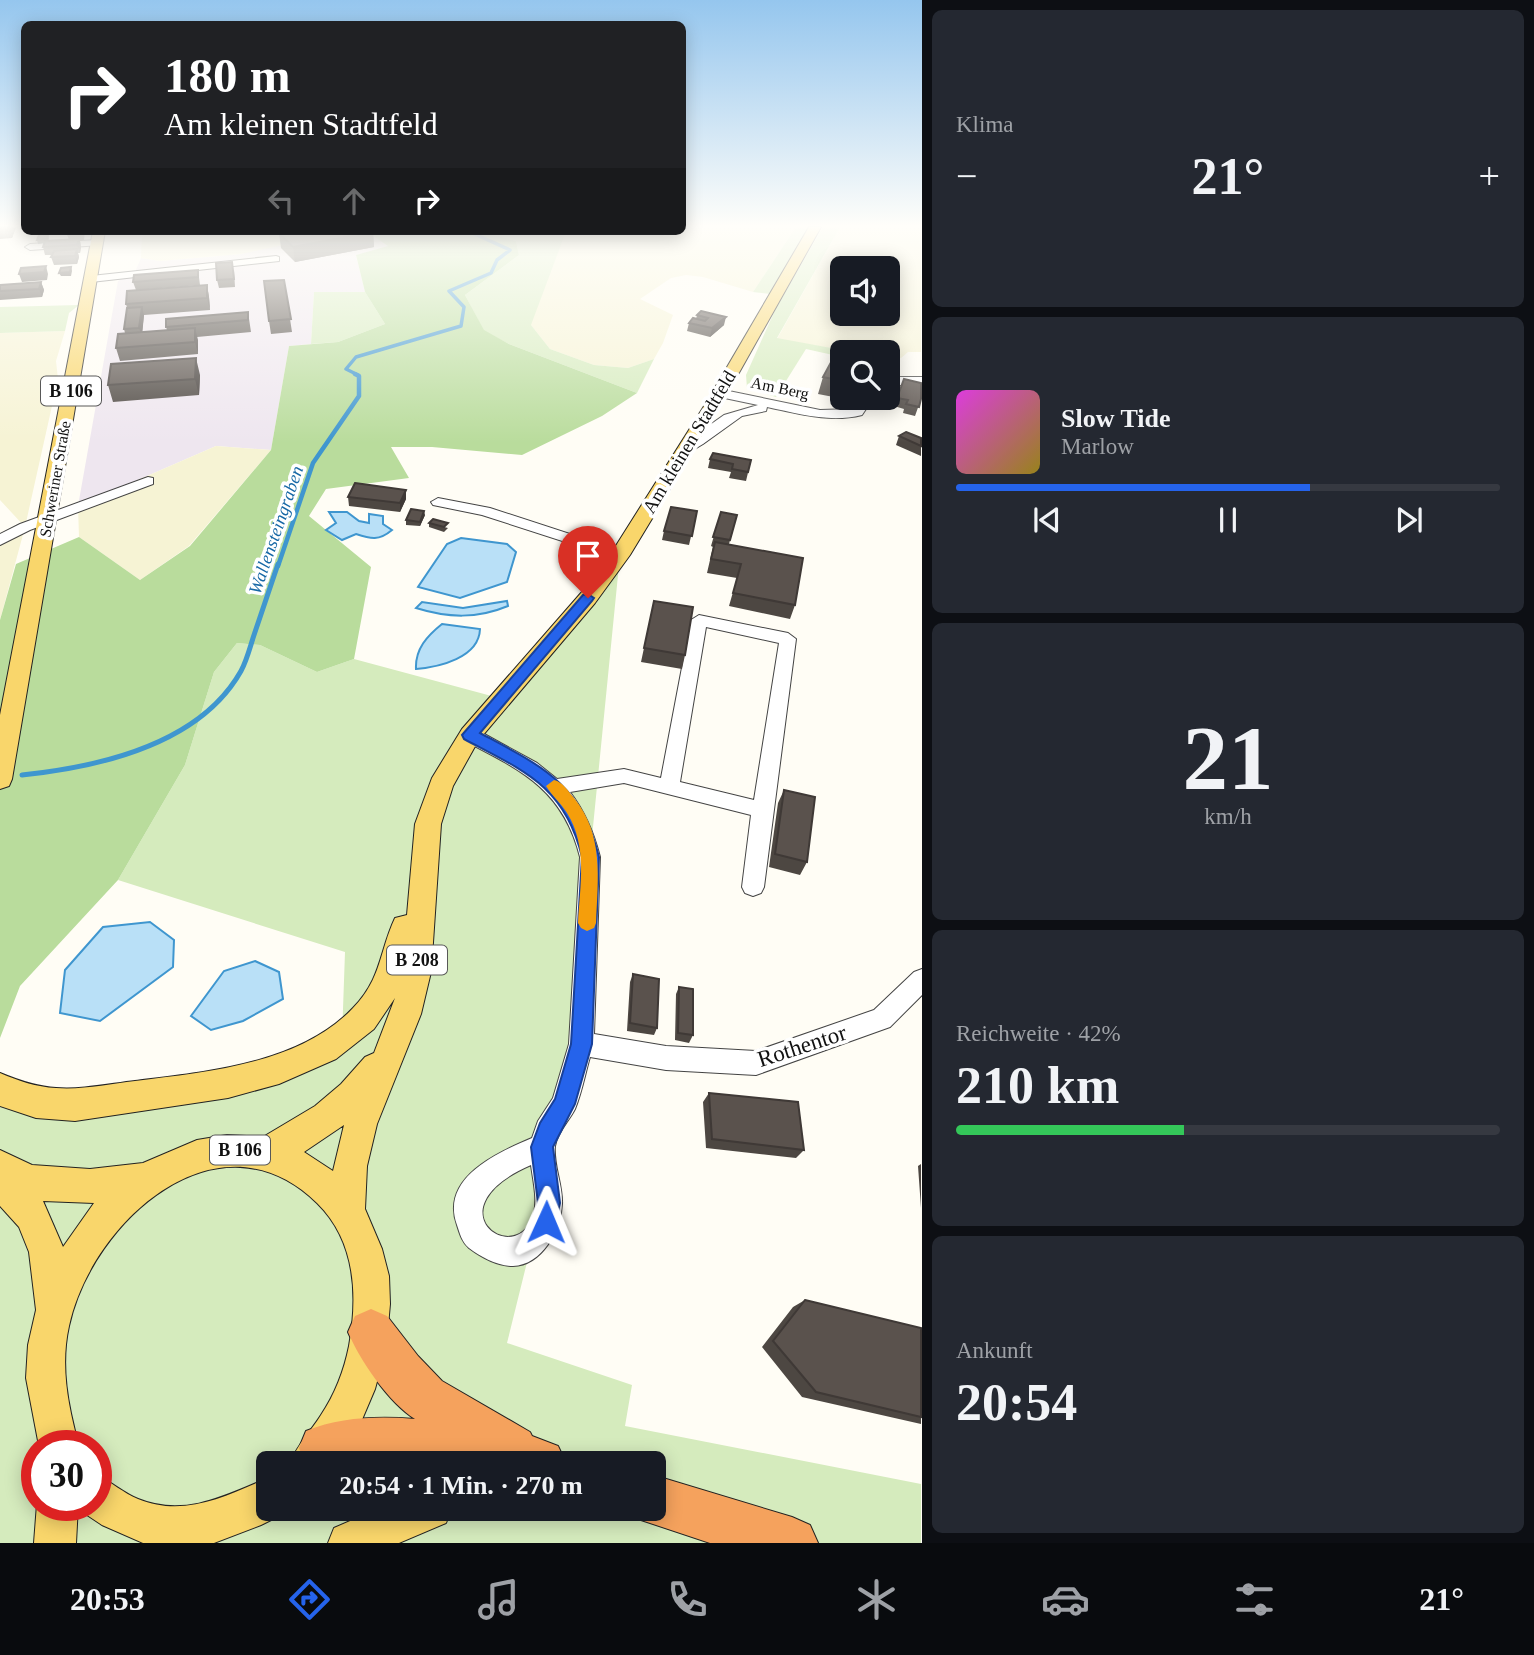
<!DOCTYPE html>
<html lang="de">
<head>
<meta charset="utf-8">
<style>
  :root { --surface:#171b24; --page:#242831; --text:#f1f3f6; --muted:#9ea1a6; --line:#363941; --accent:#2563eb }
  body { margin:0; font-family:Georgia,serif; background:var(--page); color:var(--text); height:100vh; display:flex; flex-direction:column; font-size:26px; white-space:nowrap }
  * { box-sizing:border-box; margin:0 }
  p { font-size:23px; color:var(--muted) }
  .icon { flex:none; width:38px; height:38px; fill:none; stroke:currentColor; stroke-width:2; stroke-linecap:round; stroke-linejoin:round }
  .map { position:relative; flex:1; overflow:hidden }
  .details { display:flex; flex-direction:column; gap:10px; padding:10px; background:#0d0f14; width:612px }
  .details>* { flex:none }
  .guide { position:absolute; left:21px; top:21px; width:665px; height:214px; border-radius:10px; box-shadow:0 4px 18px #0003; background:#202124; color:#fff; overflow:hidden }
  .tools { position:absolute; left:830px; top:256px; display:grid; gap:14px }
  .tools a { display:grid; place-items:center; width:70px; height:70px; border-radius:10px; background:var(--surface); box-shadow:0 4px 18px #0003; font-size:35px }
  .speed { position:absolute; left:21px; top:1430px; display:flex; gap:14px; font-size:35px; font-weight:700; text-align:center }
  .speed>* { display:grid; place-content:center; width:91px; height:91px; border-radius:50%; background:var(--surface); box-shadow:0 4px 18px #0003; line-height:1 }
  .speed .limit { border:10px solid #d22; background:#fff; color:#111 }
  .pin { position:absolute; display:grid; place-items:center; width:60px; height:60px; color:#fff; margin:-72px -30px; border-radius:50% 50% 50% 0; rotate:-45deg; box-shadow:0 0 7px #0007 }
  .pin .icon { rotate:45deg }
  .me { position:absolute; width:77px; margin:-38px; rotate:1deg; stroke-linejoin:round; filter:drop-shadow(0 0 5px #0008) }
  .turn { display:flex; align-items:center; gap:24px; height:147px; padding:0 28px; font-size:32px }
  .turn .icon { width:91px; height:91px; stroke-width:2.5 }
  .turn b { display:block; font-size:49px; line-height:60px }
  .lanes { display:flex; align-items:center; height:66px; padding:0 28px; background:#0003; justify-content:center; gap:35px; direction:ltr }
  .lanes .off { opacity:.35 }
  .big { font-size:52px; font-weight:800; line-height:1.1 }
  .details .widget { flex:1; display:flex; flex-direction:column; justify-content:center; gap:10px; min-width:0; padding:0 24px; border-radius:10px; background:var(--page) }
  .details .dial { align-items:center; gap:0 }
  .dial b { font-size:91px; line-height:1 }
  .song { display:flex; align-items:center; gap:21px }
  .cover { width:84px; height:84px; border-radius:10px; background:linear-gradient(135deg,hsl(300 70% 55%),hsl(50 70% 35%)) }
  .played { height:7px; border-radius:4px; background:linear-gradient(90deg,var(--accent) 65%,var(--line) 65%) }
  .keys { display:flex; justify-content:space-around; direction:ltr }
  .heat { display:flex; justify-content:space-between; align-items:center; font-size:38px; direction:ltr }
  .charge { height:10px; border-radius:5px; background:linear-gradient(90deg,#34c759 42%,var(--line) 0) }
  .trip { position:absolute; left:256px; top:1451px; width:410px; height:70px; border-radius:10px; background:var(--surface); box-shadow:0 4px 18px #0003; font-weight:800; line-height:70px; text-align:center }
  .tabs { display:flex; height:112px; justify-content:space-around; align-items:center; background:#090b0e; color:var(--muted) }
  .tabs .icon { width:49px; height:49px }
  .tabs .on { color:var(--accent) }
  .tabs b { font-size:32px; color:var(--text) }
  main { display:flex; flex:1; min-height:0 }
  .map>svg:first-child { display:block }
</style>
</head>
<body>
<main>
<div class="map">
<svg width="922" height="1543" viewBox="0 0 922 1543">
  <rect width="100%" height="100%" fill="#fffdf5"/>
  <!-- industrial -->
  <path fill="#eee6ef" d="M366 231 389 246 356 256 365 292H314L311 344 289 346 271 450 216 446 78 506 118 281 135 272 141 258 160 261 241 254 298 240Z"/>
  <!-- farmland -->
  <path fill="#f6f3d4" fill-rule="evenodd" d="M683 227H796L753 292 703 277 686 275 671 278 640 299 673 315 663 343 654 359 628 368 594 365 550 349 530 324 544 274 565 233 571 231H682Z
    M840 227H921V352H908L901 358 887 357V352H853L777 339ZM842 268H887V313H842Z
    M142 231H349L241 254 160 261 141 258Z
    M65 331 56 361 58 379 25 527 0 620V540L25 527 0 500V333Z
    M216 446 271 450 189 546 140 580 79 537 78 506Z"/>
  <!-- green -->
  <path fill="#d5ebbd" fill-rule="evenodd" d="M796 227H813L770 294 753 292Z
    M823 227H840L777 338 853 352H842V357L806 349 776 397 747 388 746 375 776 308Z
    M481 231H571L565 234 531 325 550 349 594 365 628 368 654 359 637 393 509 344 484 331 465 295 519 255 516 241Z
    M314 292H365L385 324 338 342 311 344Z
    M79 305 69 313 65 331 0 333V307Z
    M620 555 590 857 581 1044 507 1343 632 1385 625 1426 921 1484V1543H0V1089L10 1094 210 1085 342 1038 345 952 118 880 185 765 214 672 237 643 260 645 317 672 354 659 499 698ZM37 1446H96V1505H37ZM268 1463H653V1508H268Z"/>
  <!-- forest -->
  <path fill="#b9dc9c" d="M366 231H481L516 241 519 255 465 295 484 330 509 344 637 393 602 416 522 455 432 447H391L409 478 326 489 309 516 371 567 354 659 317 672 260 645 237 643 214 672 185 765 118 880 20 986 0 1038V620L16 564 79 537 140 580 190 546 271 450 289 346 338 342 385 324 365 292 356 255 388 246Z"/>
  <!-- water -->
  <path fill="#b9e0f7" stroke="#3f96cf" stroke-width="2" d="M329 512H347L359 521 369 523V514L383 516V524L392 530C379 541 371 539 356 534L342 540 326 530 336 523Z
    M461 538 507 544 516 552 507 582 460 598 418 587 447 544Z
    M507 601 508 606C477 619 448 618 416 608L422 602 463 608Z
    M442 624 480 629C479 658 439 667 416 669 415 649 427 636 442 624Z
    M150 922 174 940 173 967 100 1021 60 1013 65 970 103 927Z
    M255 961 279 972 283 999 243 1021 211 1030 191 1016 224 971Z"/>
  <g fill="none" stroke-linecap="round" stroke-linejoin="round">
    <!-- stream-far2 -->
    <path stroke="#3f96cf" stroke-width="3.5" d="M358 375 346 369 356 357 461 326 464 307 449 291 491 273 497 260 510 250 468 231"/>
    <!-- stream-far1 -->
    <path stroke="#3f96cf" stroke-width="4.5" d="M278 566 313 463 359 396V376L355 374"/>
    <!-- stream -->
    <path stroke="#3f96cf" stroke-width="5" d="M22 775C99 767 200 744 241 671 247 660 250 647 254 635 262 612 270 588 278 564"/>
    <defs>
      <path id="minor" d="M97 240 100 241V245L30 250 25 247 30 244Z
        M276 256 279 257V261L91 282 86 279 91 276Z
        M887 377H922V385H887Z
        M719 389 820 410 854 409 862 397H874L862 415C830 423 800 414 767 407L766 411 742 416 703 444 693 450H683V444L724 415 758 405 715 396 713 393Z
        M148 477 153 478V484L30 530 0 545V534L20 524Z
        M438 498 490 508 625 552 628 555 625 558H615L482 515 433 505 431 502Z
        M699 615 788 633 796 639 764 887 761 893 753 896 745 893 742 887 751 815 624 783 570 792C586 813 594 833 600 857L594 1034 666 1046 756 1051 874 1010 914 972 922 969V995L890 1027 756 1075 666 1070 590 1057C585 1074 582 1092 575 1109 569 1121 557 1132 555 1146 553 1165 563 1185 562 1204 561 1230 542 1265 513 1266 497 1266 481 1257 469 1248 462 1242 460 1234 457 1225 440 1178 497 1153 532 1138L538 1121 553 1098 569 1044 580 857C563 789 521 770 463 740L461 735 463 730H477L537 763 557 779 624 769 661 778 691 620ZM706 627 779 643 754 800 680 782ZM531 1165C533 1181 539 1203 532 1219 512 1267 432 1208 531 1165Z"/>
      <path id="major" d="M809 227H821L722 403 630 555 595 603 478 741 453 786 441 824 431 972 421 1014 377 1124 367 1166 365 1209 382 1249 389 1276 390 1304 386 1348 375 1389 361 1422 336 1463H290C297 1445 311 1431 321 1415 335 1394 344 1371 349 1346 358 1296 356 1241 317 1203 219 1107 92 1221 69 1326 60 1366 68 1406 79 1446H39L26 1378 28 1345 36 1310 29 1252 19 1227 0 1206V1150L32 1165 90 1169 143 1163 197 1140 227 1135 263 1137 315 1106 341 1084 365 1057 374 1053 395 998 374 1029 336 1059 279 1084 228 1098 75 1121 36 1118 0 1106V1073C19 1081 36 1087 56 1088 82 1090 109 1084 135 1081 207 1072 300 1064 353 1008 382 978 379 952 395 918L407 915 415 824 432 778 462 729 581 593 612 552 706 403ZM344 1125 333 1171 304 1152ZM43 1201 94 1203 63 1247Z
        M93 231H105L12 779 9 786 0 789V715Z
        M96 1475C112 1482 123 1493 138 1499 184 1518 226 1496 268 1478V1508H285L283 1514 261 1525 214 1543H143L102 1525 81 1511 79 1505H96Z
        M37 1504 78 1505 76 1543H34Z
        M380 1508H452L446 1523 399 1543H328L334 1528Z"/>
      <path id="highway" d="M371 1309 387 1316 418 1356 442 1381 530 1432 532 1436 558 1446 566 1463H305L299 1448 306 1431C340 1417 378 1416 415 1419 389 1403 359 1359 348 1332L355 1316Z
        M653 1475 792 1517 810 1525 818 1543H710L635 1518 631 1508H653Z"/>
    </defs>
    <!-- minor casing -->
    <use href="#minor" stroke="#444" stroke-width="2"/>
    <!-- major casing -->
    <use href="#major" stroke="#222" stroke-width="2"/>
    <!-- highway casing -->
    <use href="#highway" stroke="#222" stroke-width="2"/>
    <!-- minor -->
    <use href="#minor" fill="#fff" fill-rule="evenodd"/>
    <!-- major -->
    <use href="#major" fill="#f9d66b" fill-rule="evenodd"/>
    <!-- highway -->
    <use href="#highway" fill="#f5a25d" fill-rule="evenodd"/>
  </g>
  <!-- wall -->
  <path fill="#4d4742" d="M0 227H16L12 238 0 239Z
    M373 232 374 247 295 262 281 248 279 233Z
    M67 234 84 240 80 241 81 247 80 253H78L79 257 77 264 54 265 51 257 52 255H45L43 247 44 243 38 244 37 240 48 235 49 239 48 241 69 240Z
    M198 270 200 285 136 290 133 282Z
    M234 270 235 287 219 288 217 280Z
    M284 280 292 332 271 334 269 321Z
    M41 282 44 290 42 297 0 300V285Z
    M207 285 209 297 210 310 144 315 142 332 167 330 166 327 248 312 251 332 197 337 198 354 120 361 116 348 125 333 124 329 127 308 126 304Z
    M701 311 724 325 710 337 687 331 689 323 696 319 697 315Z
    M842 354V397H845L844 399 818 394 823 377Z
    M200 375 199 395 113 402 108 385Z
    M904 379 921 399 915 416 903 413 904 409 894 406Z
    M899 436 921 438V456L896 445Z
    M710 459 751 460 746 481 729 478 731 472 708 468Z
    M348 497 406 499 400 512 349 506Z
    M697 511 689 545 662 540 664 531Z
    M721 512 737 515 729 544 795 605 790 619 729 606 737 578 707 573 713 547 711 546Z
    M425 515 420 526 406 525V520Z
    M429 523 448 528 444 532 429 527Z
    M654 601 685 655 682 669 641 662Z
    M784 790 807 862 800 875 769 867 778 803Z
    M633 974 657 1028 654 1035 627 1031 630 982Z
    M679 987 693 1035 689 1043 675 1040 676 994Z
    M709 1093 804 1150 796 1158 706 1148 703 1102Z
    M921 1164V1208L918 1166Z
    M805 1300 921 1328V1424L802 1397 762 1347 793 1307Z"/>
  <!-- shaded-wall -->
  <path fill="#3f3936" d="M11 227H16L12 238 10 230Z
    M82 231H85L84 240 80 241 81 247 80 253 77 245 70 241 67 234Z
    M373 232 374 247 295 262 293 247Z
    M77 249 79 257 77 264 75 256Z
    M46 266 48 274 47 280 22 282 19 274Z
    M71 267 72 271 71 276H61L59 273Z
    M41 282 44 290 42 297 39 289Z
    M207 285 209 297 210 310 207 298Z
    M142 307 144 315 142 336 139 328Z
    M726 317 724 325 710 337 712 328Z
    M195 328 198 340V354L195 342Z
    M196 358 200 375 199 395 195 379Z
    M406 490V499L400 512V503Z
    M424 511 425 515 420 526V522Z"/>
  <!-- building -->
  <path fill="#5a524d" stroke="#3f3936" stroke-width="2" d="M0 227H11L10 230 0 231Z
    M68 231H82L81 233 67 234Z
    M291 231H372L373 232 293 247 279 233Z
    M39 235H48L47 239 37 240Z
    M79 239 77 245 43 247 45 241Z
    M77 249 75 256 51 257 54 251Z
    M232 262 234 279 217 280 216 263Z
    M46 266 44 272 19 274 21 268Z
    M71 267 70 272 59 273 61 268Z
    M198 270V277L133 282 134 275Z
    M284 280 291 319 269 321 264 281Z
    M41 282 39 289 0 291V285Z
    M207 285V298L126 304 127 291Z
    M142 307 139 328 124 329 127 308Z
    M701 311 726 317 712 328 689 323 693 318 705 321 708 318 697 315Z
    M248 312V320L166 327V319Z
    M195 328V342L116 348 118 334Z
    M836 353 842 354V381L823 377Z
    M196 358 195 379 108 385 111 364Z
    M904 379 921 383V399L919 407 906 404 908 400 897 398Z
    M906 432 921 438V446L899 436Z
    M713 453 751 460 748 472 732 469 733 464 710 459Z
    M355 483 406 490 400 503 348 497Z
    M671 507 697 511 692 536 664 531Z
    M411 509 424 511 420 522 406 520Z
    M721 512 737 515 730 540 713 537Z
    M433 519 448 523 444 527 429 523Z
    M715 542 803 558 795 605 733 593 741 564 711 559Z
    M654 601 693 607 685 655 644 648Z
    M784 790 815 797 807 862 775 854Z
    M633 974 659 979 657 1028 630 1023Z
    M679 987 693 989V1035L678 1033Z
    M709 1093 798 1102 804 1150 712 1139Z
    M805 1300 921 1328V1417L816 1392 773 1341Z"/>
  <!-- sky -->
  <linearGradient id="sky" x2="0" y2="1"><stop stop-color="#95c6ee"/><stop offset="0.51" stop-color="#fffefa"/><stop offset="1" stop-color="#fffefa" stop-opacity="0"/></linearGradient>
  <rect width="922" height="443" fill="url(#sky)"/>
  <!-- route -->
  <path fill="#2563eb" stroke="#184099" stroke-width="2" d="M588 594 594 598 592 601 480 733C543 767 581 783 599 857L592 1044 575 1104 553 1147 560 1203 554 1230 546 1234 538 1230 535 1222 538 1203 531 1147 540 1123 555 1099 571 1044 582 857C565 786 524 771 464 739L462 735 583 595Z"/>
  <!-- slow -->
  <path fill="#f59e0b" d="M554 780C563 782 568 791 574 798 604 835 598 878 596 923L594 928 587 931 581 928 578 923C580 886 588 846 567 813 561 803 552 796 546 786Z"/>
  <g text-anchor="middle" dominant-baseline="central" stroke-width="7" stroke-linejoin="round" paint-order="stroke">
    <!-- far-street labels -->
    <g font-size="16" fill="#111" stroke="#fff">
      <text transform="translate(780 388) rotate(12)">Am Berg</text>
      <text transform="translate(55 479) rotate(-80)">Schweriner Straße</text>
    </g>
    <!-- shield labels -->
    <g fill="#fff" stroke="#585858" stroke-width="2">
      <rect x="41" y="376.5" width="60" height="29" rx="5"/>
      <rect x="387" y="945.5" width="60" height="29" rx="5"/>
      <rect x="210" y="1135.5" width="60" height="29" rx="5"/>
    </g>
    <g font-size="18" font-weight="bold" fill="#111">
      <text x="71" y="391">B 106</text>
      <text x="417" y="960">B 208</text>
      <text x="240" y="1150">B 106</text>
    </g>
    <!-- far-water labels -->
    <g font-size="18" font-style="italic" fill="#1768a6" stroke="#fff">
      <text transform="translate(276 530) rotate(-71)">Wallensteingraben</text>
    </g>
    <!-- street labels -->
    <g font-size="19" fill="#111" stroke="#fff">
      <text transform="translate(689 442) rotate(-59)">Am kleinen Stadtfeld</text>
    </g>
    <!-- near-street labels -->
    <g font-size="23" fill="#111" stroke="#fff">
      <text transform="translate(802 1046) rotate(-18)">Rothentor</text>
    </g>
  </g>
</svg>
<div class="tools">
<a><svg class="icon" aria-label="sound" viewBox="0 0 24 24"><path d="M4 9h4l5-4v14l-5-4H4zM17 9q2 3 0 6"/></svg></a>
<a><svg class="icon" aria-label="search" viewBox="0 0 24 24"><circle cx="10" cy="10" r="6"/><path d="M15 15l6 6"/></svg></a>
</div>
<div class="speed"><div class="limit">30</div></div>
<div class="pin" style="left:588px;top:598px;background:#d93025"><svg class="icon" aria-label="arrive" viewBox="0 0 24 24"><path d="M6 21V4h12l-3 4 3 4H6"/></svg></div>
<svg class="me" style="left:546px;top:1222px" viewBox="-20 -20 40 40"><path d="M0-17L14 15 0 8-14 15z" fill="#2563eb" stroke="#fff" stroke-width="4"/></svg>
<div class="trip">20:54 · 1 Min. · 270 m</div>
<div class="guide">
<div class="turn"><svg class="icon" aria-label="right" viewBox="0 0 24 24"><path d="M7 20v-9h11M14 6l5 5-5 5"/></svg><div><b>180 m</b>Am kleinen Stadtfeld</div></div>
<div class="lanes"><svg class="icon off" aria-label="left" viewBox="0 0 24 24"><path d="M17 20v-9H6M10 6l-5 5 5 5"/></svg><svg class="icon off" aria-label="ahead" viewBox="0 0 24 24"><path d="M12 20V5M6 11l6-6 6 6"/></svg><svg class="icon" aria-label="right" viewBox="0 0 24 24"><path d="M7 20v-9h11M14 6l5 5-5 5"/></svg></div>
</div>
</div>
<section class="details">
<div class="widget"><p>Klima</p>
<div class="heat"><a>−</a><b class="big">21°</b><a>+</a></div>
</div>
<div class="widget">
<div class="song"><i class="cover"></i><div><b>Slow Tide</b><p>Marlow</p></div></div>
<div class="played"></div>
<div class="keys"><svg class="icon" aria-label="previous" viewBox="0 0 24 24"><path d="M18 5L8 12l10 7zM5 5v14"/></svg><svg class="icon" aria-label="pause" viewBox="0 0 24 24"><path d="M8 5v14M16 5v14"/></svg><svg class="icon" aria-label="next" viewBox="0 0 24 24"><path d="M6 5l10 7-10 7zM19 5v14"/></svg></div>
</div>
<div class="widget dial"><b>21</b><p>km/h</p></div>
<div class="widget"><p>Reichweite · 42%</p><b class="big">210 km</b><div class="charge"></div></div>
<div class="widget"><p>Ankunft</p><b class="big">20:54</b></div>
</section>
</main>
<nav class="tabs">
<b>20:53</b>
<svg class="icon on" aria-label="directions" viewBox="0 0 24 24"><path d="M12 3l9 9-9 9-9-9zM9 14v-3h6M13 9l2 2-2 2"/></svg>
<svg class="icon" aria-label="music" viewBox="0 0 24 24"><path d="M9 18V5l10-2v13"/><circle cx="6" cy="18" r="3"/><circle cx="16" cy="16" r="3"/></svg>
<svg class="icon" aria-label="phone" viewBox="0 0 24 24"><path d="M5 4h4l2 5-3 2q2 4 5 5l2-3 5 2v4C11 20 4 13 5 4z"/></svg>
<svg class="icon" aria-label="climate" viewBox="0 0 24 24"><path d="M12 3v18M4 7l16 10M4 17L20 7"/></svg>
<svg class="icon" aria-label="car" viewBox="0 0 24 24"><path d="M5 17H2v-5l4-1 3-4h7l3 4 3 1v5h-3M9 17h6M6 11h13"/><circle cx="7" cy="17" r="2"/><circle cx="17" cy="17" r="2"/></svg>
<svg class="icon" aria-label="filters" viewBox="0 0 24 24"><path d="M4 7h16M4 17h16"/><circle cx="9" cy="7" r="2"/><circle cx="15" cy="17" r="2"/></svg>
<b>21°</b>
</nav>
</body>
</html>
